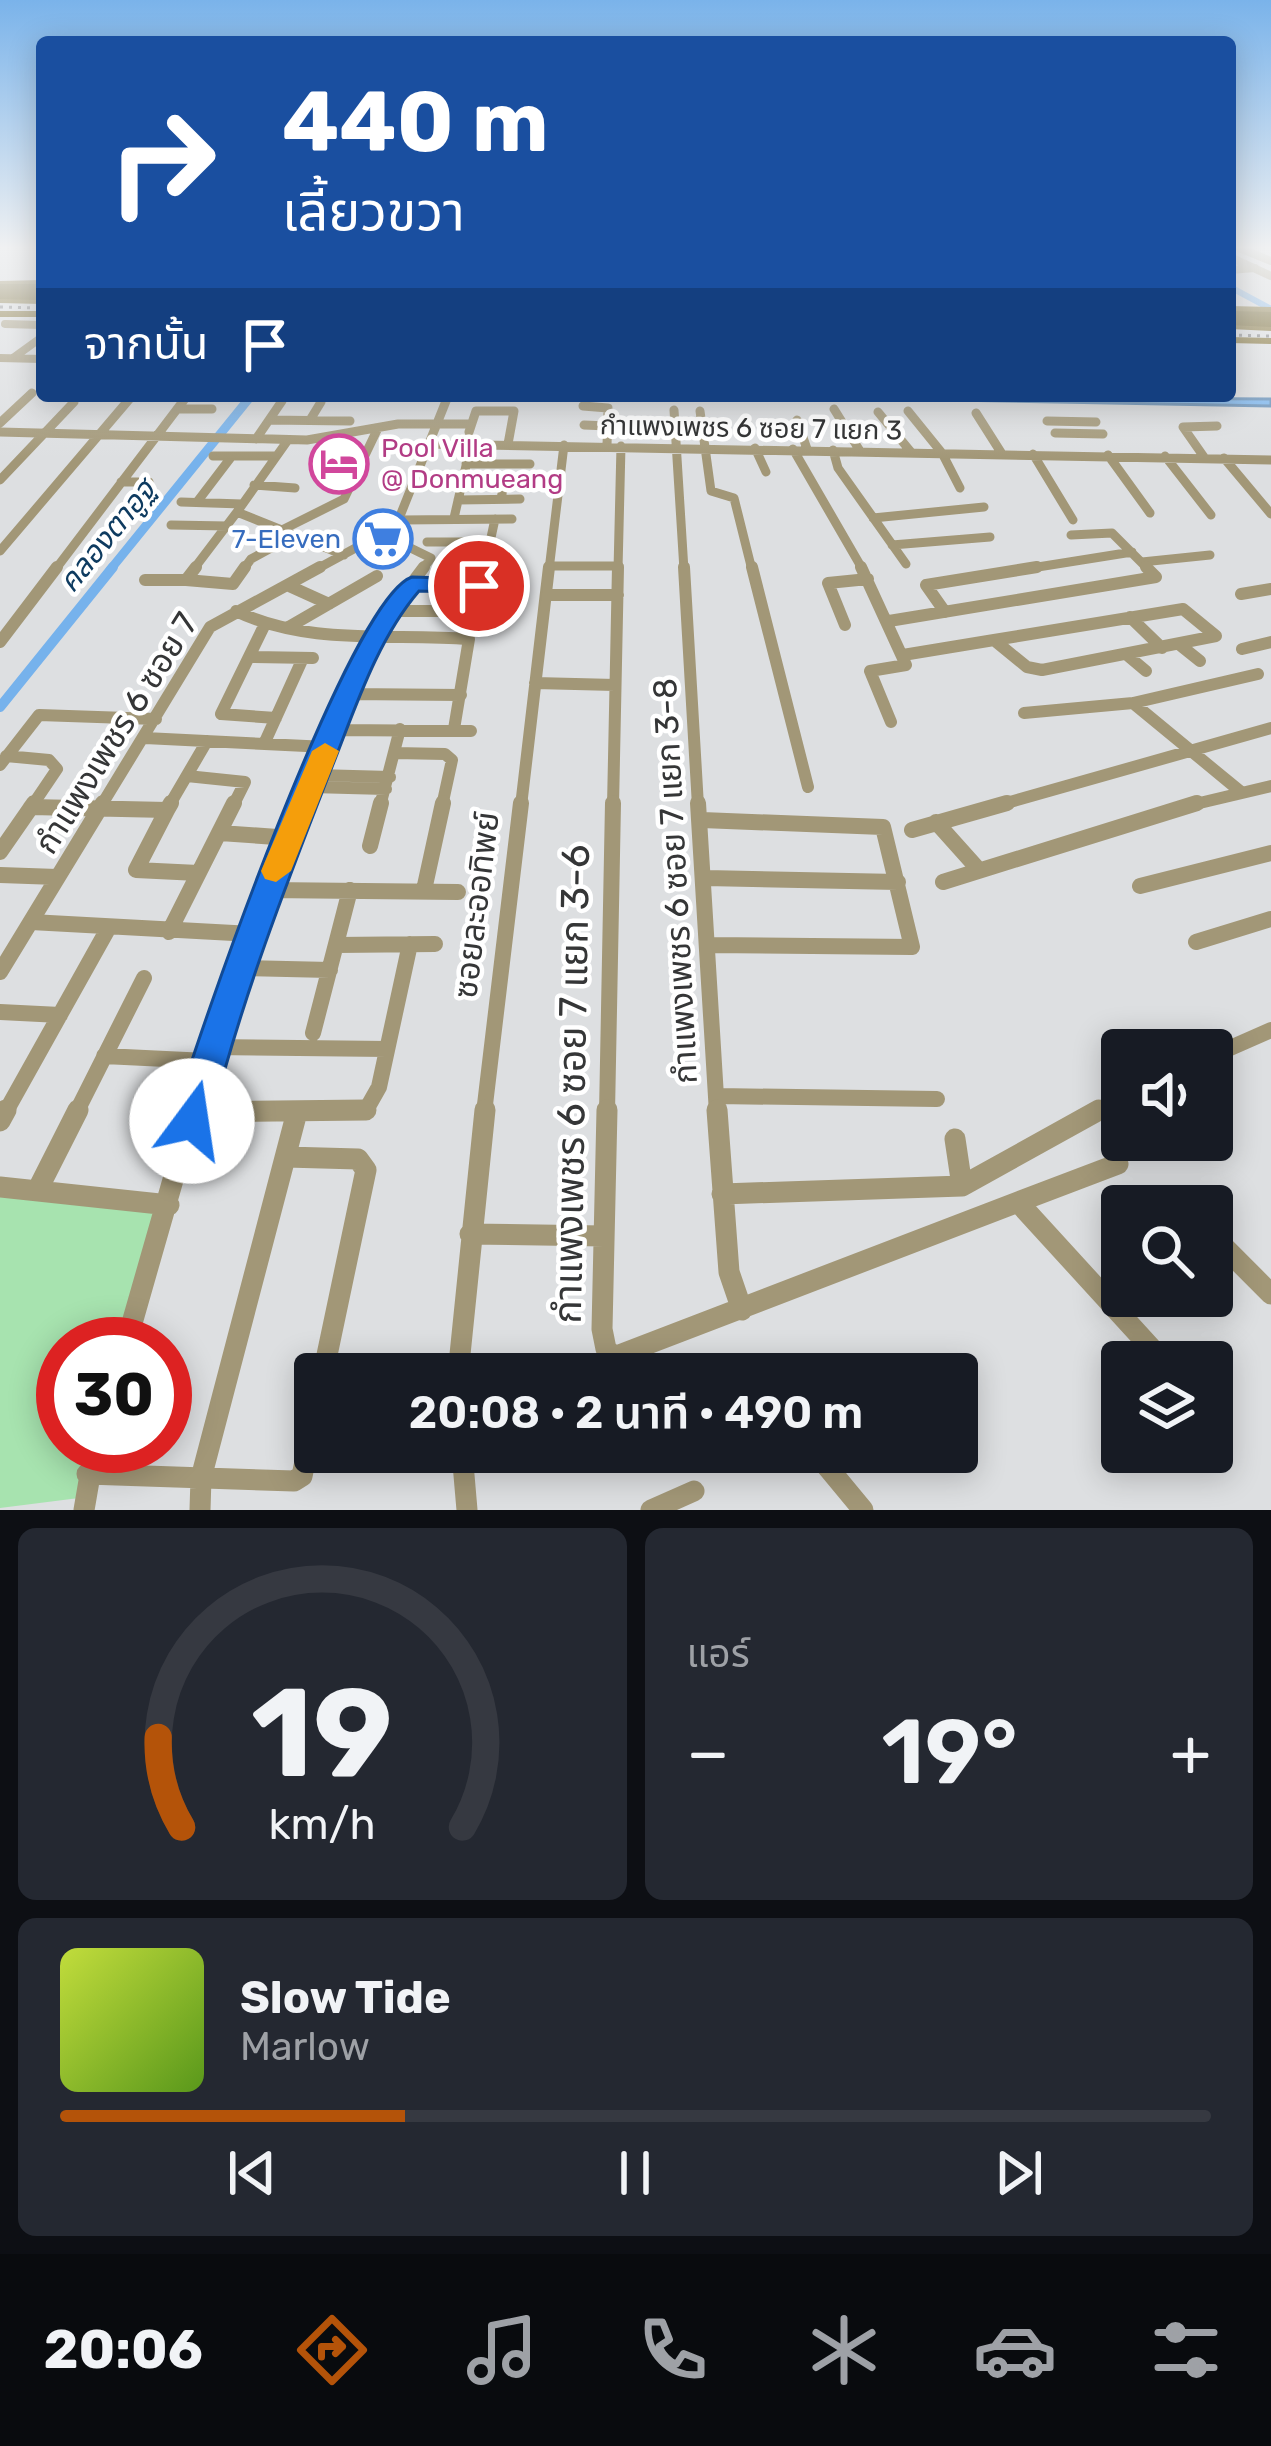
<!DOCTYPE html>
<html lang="th">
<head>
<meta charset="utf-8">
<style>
  :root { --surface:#171b24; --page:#242831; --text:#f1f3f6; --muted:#9ea1a6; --line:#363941; --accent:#b45309 }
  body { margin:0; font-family:Rubik,"Noto Sans Thai",sans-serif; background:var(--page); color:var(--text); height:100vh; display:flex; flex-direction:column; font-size:45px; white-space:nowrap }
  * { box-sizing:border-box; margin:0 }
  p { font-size:39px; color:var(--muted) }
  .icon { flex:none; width:66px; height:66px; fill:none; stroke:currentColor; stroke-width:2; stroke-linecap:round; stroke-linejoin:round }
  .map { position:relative; height:1510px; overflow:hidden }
  .sheet { display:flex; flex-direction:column; gap:18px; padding:18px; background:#0d0f14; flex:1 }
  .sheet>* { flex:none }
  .hud { position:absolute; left:36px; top:36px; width:1200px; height:366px; border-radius:12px; box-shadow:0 6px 30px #0003; background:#1a4fa0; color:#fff; overflow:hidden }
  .tools { position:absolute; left:1101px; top:1029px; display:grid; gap:24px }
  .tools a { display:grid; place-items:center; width:132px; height:132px; border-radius:12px; background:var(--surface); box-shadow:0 6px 30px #0003; font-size:60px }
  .speed { position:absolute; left:36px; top:1317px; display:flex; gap:24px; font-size:60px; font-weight:700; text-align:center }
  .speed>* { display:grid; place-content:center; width:156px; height:156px; border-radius:50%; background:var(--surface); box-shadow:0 6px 30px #0003; line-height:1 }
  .speed .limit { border:18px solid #d22; background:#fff; color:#111 }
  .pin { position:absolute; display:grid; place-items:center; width:102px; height:102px; color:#fff; margin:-51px; border:6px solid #fff; border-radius:50%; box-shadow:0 3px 12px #0007 }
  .me { position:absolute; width:132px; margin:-66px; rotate:14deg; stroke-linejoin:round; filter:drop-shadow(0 0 9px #0008) }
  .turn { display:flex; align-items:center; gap:42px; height:252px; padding:0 48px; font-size:54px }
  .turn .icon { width:156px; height:156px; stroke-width:2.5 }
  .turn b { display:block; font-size:84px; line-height:102px }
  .then { display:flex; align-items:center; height:114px; padding:0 48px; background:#0003; gap:24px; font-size:45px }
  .big { font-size:90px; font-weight:600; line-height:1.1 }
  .sheet .tile { flex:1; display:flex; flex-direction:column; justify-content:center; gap:18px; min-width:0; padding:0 42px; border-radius:18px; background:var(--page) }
  .sheet .dial { align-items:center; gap:0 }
  .dial svg { height:312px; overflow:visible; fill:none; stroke:var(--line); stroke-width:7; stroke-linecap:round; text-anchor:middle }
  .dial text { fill:var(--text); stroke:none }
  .song { display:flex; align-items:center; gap:36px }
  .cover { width:144px; height:144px; border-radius:18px; background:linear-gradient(135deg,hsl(70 70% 55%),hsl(90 70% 35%)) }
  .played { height:12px; border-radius:6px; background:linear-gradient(90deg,var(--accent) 30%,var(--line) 30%) }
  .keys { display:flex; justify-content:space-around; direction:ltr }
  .heat { display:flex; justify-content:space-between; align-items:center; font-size:66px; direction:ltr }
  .sheet .tiles { flex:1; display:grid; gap:18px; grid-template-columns:1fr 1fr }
  .tile:last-child { grid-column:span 2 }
  .trip { position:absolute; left:294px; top:1353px; width:684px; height:120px; border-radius:12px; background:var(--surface); box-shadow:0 6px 30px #0003; font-weight:600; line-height:120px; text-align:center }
  .dock { display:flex; height:192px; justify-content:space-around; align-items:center; background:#090b0e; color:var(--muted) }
  .dock .icon { width:84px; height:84px }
  .dock .on { color:var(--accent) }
  .dock b { font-size:54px; color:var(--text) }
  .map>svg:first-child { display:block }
</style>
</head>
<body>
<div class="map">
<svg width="1271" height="1510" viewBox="0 0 1271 1510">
  <rect width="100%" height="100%" fill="#dddfe1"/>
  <!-- green -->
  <path fill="#a7e3af" d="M0 1197 160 1202 121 1344H63V1446H93L79 1498 0 1508Z"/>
  <!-- water -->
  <path fill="#76b2ec" stroke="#628db6" stroke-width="3" d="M738 396 1271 399V406Z"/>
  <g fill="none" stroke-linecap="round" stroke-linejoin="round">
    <!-- canal-far2 -->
    <path stroke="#76b2ec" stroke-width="6" d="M1230 287 1271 309"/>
    <!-- canal-far1 -->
    <path stroke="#76b2ec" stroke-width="9" d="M110 570 251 396"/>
    <!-- canal -->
    <path stroke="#76b2ec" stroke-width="10" d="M0 707 113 567"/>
    <!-- minor-far4 -->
    <path stroke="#a29777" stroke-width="8" d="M1239 248 1271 261
      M1230 257 1271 276
      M1230 270 1255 268
      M5 324 42 325
      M0 358 42 359
      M13 358 42 337"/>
    <!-- minor-far3 -->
    <path stroke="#a29777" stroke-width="9" d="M583 406 608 408 607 446
      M177 409H212
      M834 409 860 451
      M674 410 684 570
      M700 411 711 491 734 498 752 570
      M908 411 942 453 960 488
      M878 412 911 452
      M976 413 1002 454
      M269 420 350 421
      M310 420 321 402
      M797 420 807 449
      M1047 421 1096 422
      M0 423 32 393
      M584 425 608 426
      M0 432 307 440 398 424H471
      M469 432 476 411H514L508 444
      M1055 433 1103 434
      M329 437 315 467 360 469
      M256 439 282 401
      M288 440 237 512 344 555
      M428 444 1271 460
      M755 448 766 472
      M793 449 863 570
      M833 450 838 468 906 564
      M1033 454 1073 520
      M1108 455 1150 513
      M213 456H276
      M1165 456 1211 515
      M1204 457 1183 427 1217 426
      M1224 458 1271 514
      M466 464H530
      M0 480 74 402
      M121 482H149
      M254 485 295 488
      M501 499 505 478
      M458 500 520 499
      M181 502 242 504
      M197 502 232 456
      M454 518 471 444
      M873 518 984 507
      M401 520 512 519
      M171 525 228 526
      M280 531 344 499 378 428
      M384 535 431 558 422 570
      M1071 535 1112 533 1149 570
      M427 542H490
      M892 545 990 537
      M0 551 132 396
      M1142 562 1210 555
      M551 566H619
      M55 570 187 396
      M193 570 237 512
      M243 570 251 559 293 536
      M315 570 396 526 448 396
      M484 570 495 519
      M549 570 564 445
      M618 570 621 446
      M1019 570 1132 552"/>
    <!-- minor-far2 -->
    <path stroke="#a29777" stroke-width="12" d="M196 567 186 580 233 584 245 567
      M684 567 698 806
      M752 567 808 787
      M861 567 906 665 870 671 891 722
      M145 580H186
      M413 584 507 586
      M287 585 329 604
      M480 586 484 567
      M1241 594 1271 589
      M546 595H618
      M1183 609 1216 636 1042 670 1027 667 994 640Z
      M236 611C309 646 390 633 469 639L454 729
      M392 611H476
      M945 612 926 585 1037 567
      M1130 617 1162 648
      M889 621 1156 577 1146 567
      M845 625 828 583 868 579
      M264 626 221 714 276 718
      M287 628 377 576
      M0 642 57 567
      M1180 645 1200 661
      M1242 649 1271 642
      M903 655 994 640
      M1127 655 1146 671
      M249 657 313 658
      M535 683 615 685
      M348 694 461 695
      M1133 703 1241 792
      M1024 713 1133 703 1258 674
      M335 730 471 731
      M145 738 327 747
      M264 744 303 658
      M395 753 445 754 452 760 442 806
      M6 756 49 760 57 769 32 806
      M0 765 39 715 156 719
      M316 775 390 777
      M187 776 245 782 233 806
      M311 787 386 789
      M101 806 210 627 320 567
      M169 806 207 741
      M302 806C336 722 368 639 424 567
      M380 806 400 729
      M521 806 549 567
      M613 806 618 567
      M996 806 1271 728
      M1187 806 1271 786"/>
    <!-- minor-far1 -->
    <path stroke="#a29777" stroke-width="16" d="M698 803 717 1113
      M31 807 167 810 171 803
      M167 810 136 870 198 873
      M702 820 883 827 912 947 709 945
      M936 822 979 870
      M912 830 1007 803
      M220 833 291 838
      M370 846 381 803
      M0 852 34 803
      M0 875 57 877
      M706 878 898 882
      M943 882 1197 803
      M1140 886 1271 853
      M268 890 458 892
      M424 890 443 803
      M31 922 252 934
      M169 932 234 803
      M1196 942 1271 919
      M337 945 435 944
      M239 968 330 970
      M0 972 103 803
      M0 1012 60 1015
      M313 1033 350 890
      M211 1047 387 1049
      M104 1056 207 1061
      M1212 1056 1271 1030
      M718 1096 937 1099
      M192 1112 366 1110 379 1087 410 944
      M5 1113 109 927
      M76 1113 144 978
      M192 1113 214 1037 303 803
      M484 1113 521 803
      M607 1113 613 803
      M1094 1113 1122 1097"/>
    <!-- minor -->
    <path stroke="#a29777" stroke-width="21" d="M607 1110 602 1329 606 1349 614 1357 1018 1202 1164 1362
      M717 1110 729 1272 742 1310
      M192 1112 366 1110
      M0 1121 6 1110
      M955 1139 962 1186
      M286 1157 358 1159 366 1170 323 1374
      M0 1187 169 1205
      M38 1189 78 1110
      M722 1194 962 1186 1099 1110
      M1018 1202 1118 1164
      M470 1234 604 1236
      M1212 1235 1271 1294
      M126 1344 193 1110
      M458 1374 485 1110
      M840 1374 843 1364
      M1212 1418 1222 1430
      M462 1452 467 1510
      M815 1452 863 1510
      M87 1474 294 1481 302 1476 315 1414
      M84 1510 95 1446
      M200 1510 201 1478 297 1112
      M651 1510 694 1491"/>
    <!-- major -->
    <path fill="#6f5b14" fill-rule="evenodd" d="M42 280V286L0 287V281Z
      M0 297 42 298V304L0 303Z
      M1230 306 1271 307V313L1230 312Z
      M0 311H42V317H0Z
      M1230 323 1271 325V331L1230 329Z
      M1230 337 1271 338V344L1230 343Z"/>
    <!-- highway -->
    <path fill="#594700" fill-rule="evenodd" d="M0 293 42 294V300L0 299Z
      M1231 311 1271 312V318L1231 317Z"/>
    <!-- rail -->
    <path stroke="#727375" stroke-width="3" stroke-dasharray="3 6" stroke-linecap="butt" d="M0 307 42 308
      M1230 335 1271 336"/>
    <!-- highway-bridge -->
    <path stroke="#594700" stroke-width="12" d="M0 290H42
      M1230 319 1271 321"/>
  </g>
  <!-- sky -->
  <linearGradient id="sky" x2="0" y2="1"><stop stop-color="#7ab3ea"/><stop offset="0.54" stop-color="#f0f1f2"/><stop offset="1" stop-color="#f0f1f2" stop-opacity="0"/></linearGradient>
  <rect width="1271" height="459" fill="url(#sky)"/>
  <!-- route -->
  <path fill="#1a73e8" stroke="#114b97" stroke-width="3" d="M412 577 479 579 491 586 479 593 419 591C376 641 354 712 330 772 285 887 241 1001 211 1121L205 1132 192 1137 179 1132 173 1121C195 1041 349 598 412 577Z"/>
  <!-- slow -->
  <path fill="#f59e0b" d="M325 743 339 751 291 871 276 882 265 879 261 871 312 751Z"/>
  <!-- icons -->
  <defs>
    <symbol id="hotel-ring" viewBox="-11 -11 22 22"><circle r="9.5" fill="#fff" stroke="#d1479c" stroke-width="1.5"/><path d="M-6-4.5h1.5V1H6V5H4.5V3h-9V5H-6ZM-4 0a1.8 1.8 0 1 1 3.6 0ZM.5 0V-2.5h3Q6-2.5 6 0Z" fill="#d1479c"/></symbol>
    <symbol id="supermarket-ring" viewBox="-11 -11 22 22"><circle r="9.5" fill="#fff" stroke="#3f7fe0" stroke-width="1.5"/><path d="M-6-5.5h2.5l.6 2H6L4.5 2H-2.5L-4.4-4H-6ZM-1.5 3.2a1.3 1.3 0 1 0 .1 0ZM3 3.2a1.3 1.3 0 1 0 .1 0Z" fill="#3f7fe0"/></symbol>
  </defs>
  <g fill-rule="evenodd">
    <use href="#hotel-ring" x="306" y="431" width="66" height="66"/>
    <use href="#supermarket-ring" x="350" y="506" width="66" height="66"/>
  </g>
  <g text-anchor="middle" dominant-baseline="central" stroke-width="9" stroke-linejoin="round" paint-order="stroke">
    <!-- far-street labels -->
    <g font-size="27" fill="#353637" stroke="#fff">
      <text transform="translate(751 428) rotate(1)">กำแพงเพชร 6 ซอย 7 แยก 3</text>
    </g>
    <!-- far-hotel labels -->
    <g font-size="27" fill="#b23c85" stroke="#fff" text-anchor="start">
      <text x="381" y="448">Pool Villa<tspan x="381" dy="31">@ Donmueang</tspan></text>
    </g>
    <!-- far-shop labels -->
    <g font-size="27" fill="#366cbe" stroke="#fff" text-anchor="end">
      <text x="341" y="539">7-Eleven</text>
    </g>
    <!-- far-water labels -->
    <g font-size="30" font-style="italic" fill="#0e3b60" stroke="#fff">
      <text transform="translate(107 536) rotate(-51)">คลองตาอูฐ</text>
    </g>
    <!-- street labels -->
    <g font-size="33" fill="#353637" stroke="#fff">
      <text transform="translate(116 733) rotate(-58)">กำแพงเพชร 6 ซอย 7</text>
      <text transform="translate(675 881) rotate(-93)">กำแพงเพชร 6 ซอย 7 แยก 3-8</text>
      <text transform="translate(476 905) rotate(-83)">ซอยละออทิพย์</text>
    </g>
    <!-- near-street labels -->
    <g font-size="39" fill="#353637" stroke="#fff">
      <text transform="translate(572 1084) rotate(-89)">กำแพงเพชร 6 ซอย 7 แยก 3-6</text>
    </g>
  </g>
</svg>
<div class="tools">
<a><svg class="icon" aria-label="sound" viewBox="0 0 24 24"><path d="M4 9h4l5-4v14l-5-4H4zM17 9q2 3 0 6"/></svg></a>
<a><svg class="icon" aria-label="search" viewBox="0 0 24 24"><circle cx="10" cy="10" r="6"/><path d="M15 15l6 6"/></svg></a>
<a><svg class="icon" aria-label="layers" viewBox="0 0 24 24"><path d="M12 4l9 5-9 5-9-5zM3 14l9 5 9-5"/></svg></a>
</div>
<div class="speed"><div class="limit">30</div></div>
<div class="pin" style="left:479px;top:586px;background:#d93025"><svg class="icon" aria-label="arrive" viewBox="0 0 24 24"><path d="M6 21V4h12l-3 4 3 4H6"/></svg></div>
<svg class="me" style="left:192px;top:1121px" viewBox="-20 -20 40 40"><circle r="19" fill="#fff"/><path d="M0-13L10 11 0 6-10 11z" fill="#1a73e8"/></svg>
<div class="trip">20:08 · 2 นาที · 490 m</div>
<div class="hud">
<div class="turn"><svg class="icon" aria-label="right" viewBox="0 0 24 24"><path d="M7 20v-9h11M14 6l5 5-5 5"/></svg><div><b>440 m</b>เลี้ยวขวา</div></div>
<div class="then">จากนั้น<svg class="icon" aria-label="arrive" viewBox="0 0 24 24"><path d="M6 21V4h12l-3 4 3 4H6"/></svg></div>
</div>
</div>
<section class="sheet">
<div class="tiles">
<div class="tile dial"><svg viewBox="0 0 100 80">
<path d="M14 69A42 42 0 1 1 86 69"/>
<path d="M14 69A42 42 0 0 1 8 46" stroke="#b45309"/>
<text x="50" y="56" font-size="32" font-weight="700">19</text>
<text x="50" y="72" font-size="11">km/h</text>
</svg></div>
<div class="tile"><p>แอร์</p>
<div class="heat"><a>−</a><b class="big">19°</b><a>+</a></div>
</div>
<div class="tile">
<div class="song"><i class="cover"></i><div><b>Slow Tide</b><p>Marlow</p></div></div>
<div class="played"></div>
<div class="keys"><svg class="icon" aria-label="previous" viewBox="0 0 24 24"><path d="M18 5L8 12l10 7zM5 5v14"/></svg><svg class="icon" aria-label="pause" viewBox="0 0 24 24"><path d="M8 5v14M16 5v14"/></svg><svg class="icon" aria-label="next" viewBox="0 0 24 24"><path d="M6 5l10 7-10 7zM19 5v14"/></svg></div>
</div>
</div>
</section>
<nav class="dock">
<b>20:06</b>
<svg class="icon on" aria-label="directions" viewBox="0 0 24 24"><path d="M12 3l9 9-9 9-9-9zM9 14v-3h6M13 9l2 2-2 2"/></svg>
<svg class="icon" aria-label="music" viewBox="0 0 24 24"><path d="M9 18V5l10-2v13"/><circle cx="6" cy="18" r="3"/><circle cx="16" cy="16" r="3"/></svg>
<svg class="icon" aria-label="phone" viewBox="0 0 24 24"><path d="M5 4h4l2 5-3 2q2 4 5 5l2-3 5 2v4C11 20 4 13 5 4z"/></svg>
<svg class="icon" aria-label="climate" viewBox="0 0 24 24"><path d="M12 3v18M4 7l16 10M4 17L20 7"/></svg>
<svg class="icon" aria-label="car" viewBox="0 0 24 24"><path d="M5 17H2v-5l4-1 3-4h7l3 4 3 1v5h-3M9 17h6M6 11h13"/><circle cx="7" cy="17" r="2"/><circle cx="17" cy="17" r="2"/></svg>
<svg class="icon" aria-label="filters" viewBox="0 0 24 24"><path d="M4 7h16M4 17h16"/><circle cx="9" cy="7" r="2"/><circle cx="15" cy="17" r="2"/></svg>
</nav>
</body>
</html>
